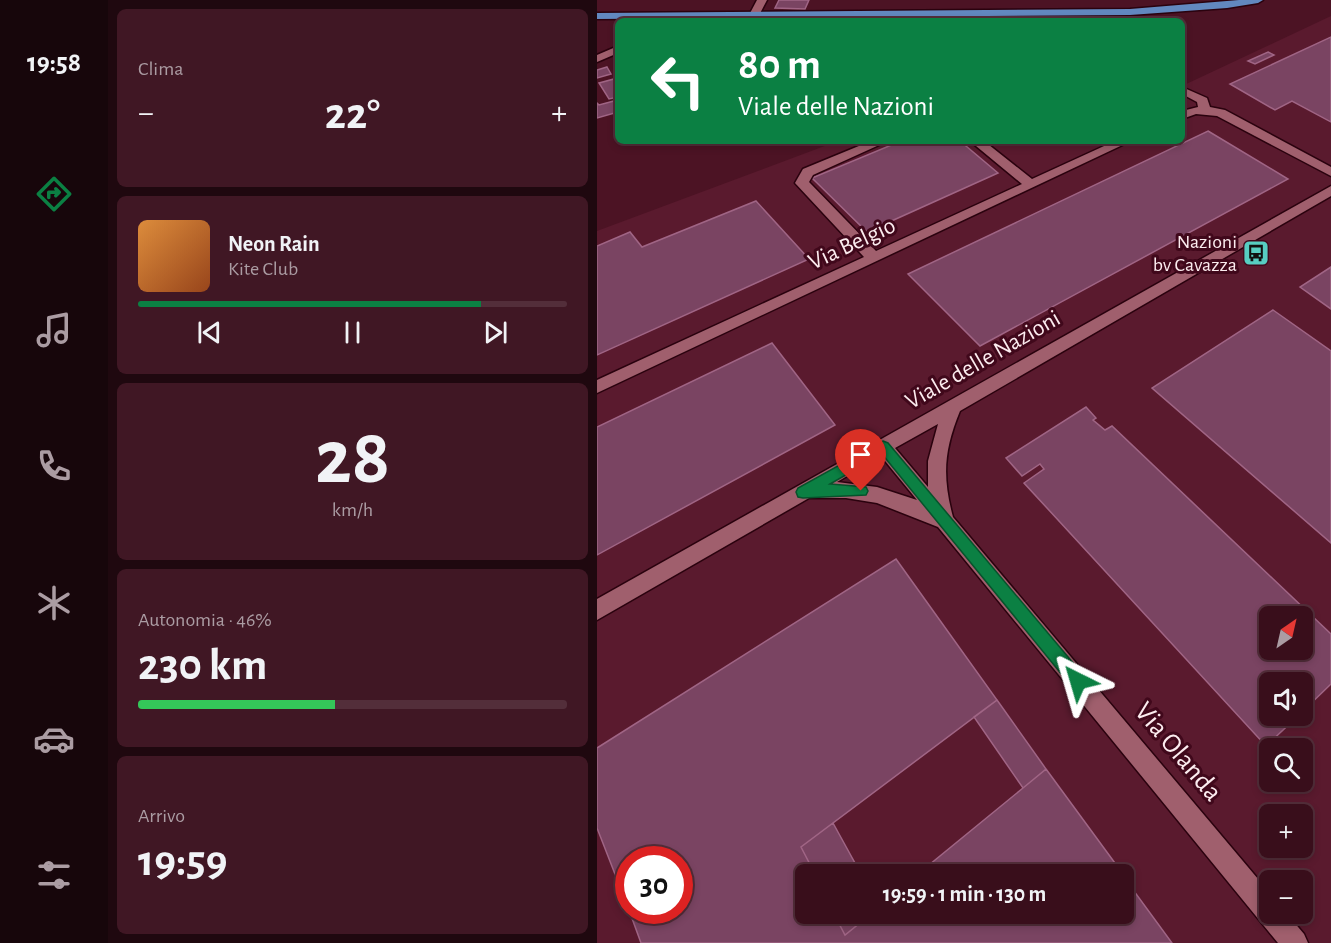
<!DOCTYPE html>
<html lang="it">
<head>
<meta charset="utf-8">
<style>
  :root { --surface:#390e1b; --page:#401724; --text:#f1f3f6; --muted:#ab9ca3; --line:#532e3a; --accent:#0b8043 }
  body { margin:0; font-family:"Alegreya Sans",sans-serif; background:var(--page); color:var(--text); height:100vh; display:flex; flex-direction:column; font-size:22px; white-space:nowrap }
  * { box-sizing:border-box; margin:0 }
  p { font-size:20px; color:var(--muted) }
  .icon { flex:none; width:33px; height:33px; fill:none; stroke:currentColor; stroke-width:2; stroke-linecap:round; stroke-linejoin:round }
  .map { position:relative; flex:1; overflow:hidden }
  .details { display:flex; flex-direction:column; gap:9px; padding:9px; background:#1f080f; width:489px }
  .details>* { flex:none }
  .banner { position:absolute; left:18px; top:18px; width:570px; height:126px; border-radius:9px; box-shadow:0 3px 9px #0003,0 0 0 2px var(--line); background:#0b8043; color:#fff; overflow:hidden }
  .needle { width:39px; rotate:34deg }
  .controls { position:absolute; left:662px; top:606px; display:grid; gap:12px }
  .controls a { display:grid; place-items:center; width:54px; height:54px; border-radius:9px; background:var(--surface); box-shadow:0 3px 9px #0003,0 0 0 2px var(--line); font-size:30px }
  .speed { position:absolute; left:18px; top:846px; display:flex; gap:12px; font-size:30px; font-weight:700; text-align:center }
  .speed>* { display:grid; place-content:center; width:78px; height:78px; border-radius:50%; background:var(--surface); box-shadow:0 3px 9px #0003,0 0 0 2px var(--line); line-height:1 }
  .speed .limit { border:9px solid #d22; background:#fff; color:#111 }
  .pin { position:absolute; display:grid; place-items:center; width:51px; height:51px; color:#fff; margin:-62px -26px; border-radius:50% 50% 50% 0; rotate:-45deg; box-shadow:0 0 6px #0007 }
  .pin .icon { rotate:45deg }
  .me { position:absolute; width:66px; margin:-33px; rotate:320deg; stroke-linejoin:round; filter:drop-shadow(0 0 4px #0008) }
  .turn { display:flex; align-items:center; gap:21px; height:126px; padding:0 24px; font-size:27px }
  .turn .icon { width:78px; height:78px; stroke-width:2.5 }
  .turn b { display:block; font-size:42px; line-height:51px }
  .big { font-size:45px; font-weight:700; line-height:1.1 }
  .details .tile { flex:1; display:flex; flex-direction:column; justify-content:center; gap:9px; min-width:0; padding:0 21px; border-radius:9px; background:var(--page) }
  .details .dial { align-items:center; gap:0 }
  .dial b { font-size:78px; line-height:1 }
  .song { display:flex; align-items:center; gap:18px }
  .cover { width:72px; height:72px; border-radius:9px; background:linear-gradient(135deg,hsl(30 70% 55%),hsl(20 70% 35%)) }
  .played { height:6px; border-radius:3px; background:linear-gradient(90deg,var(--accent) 80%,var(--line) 80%) }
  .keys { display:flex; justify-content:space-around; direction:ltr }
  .heat { display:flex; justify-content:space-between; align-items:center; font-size:33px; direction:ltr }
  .charge { height:9px; border-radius:4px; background:linear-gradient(90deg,#34c759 46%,var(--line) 0) }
  .trip { position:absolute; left:198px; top:864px; width:339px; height:60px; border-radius:9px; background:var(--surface); box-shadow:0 3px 9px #0003,0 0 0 2px var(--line); font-weight:700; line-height:60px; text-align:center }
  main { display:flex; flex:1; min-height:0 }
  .menu { display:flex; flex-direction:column; width:108px; justify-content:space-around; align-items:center; background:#17060b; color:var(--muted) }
  .menu .icon { width:42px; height:42px }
  .menu .current { color:var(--accent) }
  .menu b { font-size:27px; color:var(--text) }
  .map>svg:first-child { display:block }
</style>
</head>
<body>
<main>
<nav class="menu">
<b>19:58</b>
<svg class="icon current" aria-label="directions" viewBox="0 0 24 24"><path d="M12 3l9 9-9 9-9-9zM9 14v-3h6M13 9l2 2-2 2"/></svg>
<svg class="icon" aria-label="music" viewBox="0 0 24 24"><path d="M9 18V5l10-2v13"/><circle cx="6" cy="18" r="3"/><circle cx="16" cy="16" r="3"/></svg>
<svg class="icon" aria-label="phone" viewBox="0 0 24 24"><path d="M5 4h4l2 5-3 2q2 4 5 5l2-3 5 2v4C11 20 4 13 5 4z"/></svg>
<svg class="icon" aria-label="climate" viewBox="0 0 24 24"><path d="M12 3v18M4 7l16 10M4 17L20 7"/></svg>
<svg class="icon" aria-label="car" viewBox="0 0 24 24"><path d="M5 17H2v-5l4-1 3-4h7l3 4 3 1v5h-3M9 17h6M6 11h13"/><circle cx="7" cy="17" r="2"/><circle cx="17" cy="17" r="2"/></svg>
<svg class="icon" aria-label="filters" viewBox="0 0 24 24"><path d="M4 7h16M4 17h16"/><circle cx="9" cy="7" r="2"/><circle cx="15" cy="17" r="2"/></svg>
</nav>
<section class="details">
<div class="tile"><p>Clima</p>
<div class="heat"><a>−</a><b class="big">22°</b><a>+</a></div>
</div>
<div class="tile">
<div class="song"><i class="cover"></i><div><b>Neon Rain</b><p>Kite Club</p></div></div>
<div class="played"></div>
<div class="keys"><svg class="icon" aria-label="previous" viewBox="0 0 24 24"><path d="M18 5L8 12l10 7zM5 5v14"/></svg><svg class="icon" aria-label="pause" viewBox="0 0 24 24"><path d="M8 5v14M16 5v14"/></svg><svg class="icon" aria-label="next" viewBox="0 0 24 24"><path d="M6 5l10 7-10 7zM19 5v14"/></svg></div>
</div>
<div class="tile dial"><b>28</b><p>km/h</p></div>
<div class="tile"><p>Autonomia · 46%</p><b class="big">230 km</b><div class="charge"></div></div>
<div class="tile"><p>Arrivo</p><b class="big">19:59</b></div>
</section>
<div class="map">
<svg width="734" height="943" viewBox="0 0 734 943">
  <rect width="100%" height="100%" fill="#4c1324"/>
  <!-- built -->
  <path fill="#5a1a2e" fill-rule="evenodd" d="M734 16V943H0V231L241 141H585V86ZM672 616H705V650H672ZM672 682H705V716H672ZM672 748H705V782H672ZM672 814H705V848H672ZM32 860H82V910H32ZM208 874H526V914H208ZM672 880H705V914H672Z"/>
  <!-- building -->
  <path fill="#7a4462" stroke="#a06585" stroke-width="1.5" fill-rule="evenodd" d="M182 0H212L208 9 178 8Z
    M734 37V122L695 101 678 110 633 84Z
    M671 52 677 55 658 64 651 61Z
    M10 67 14 74 0 78V70Z
    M17 79 21 87V97L12 99 2 83Z
    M17 101 21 112 0 118V103L2 105Z
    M611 131 691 179 383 346 311 274Z
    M304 141H363L401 173 270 232 215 178Z
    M159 201 212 259 0 355V246L33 232 45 247Z
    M734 267V309L703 287Z
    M676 310 734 351V543L555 388Z
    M175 343 238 425 0 555V427Z
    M489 407 499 418 496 420 508 430 515 426 734 634V684L705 712V682H672V716H701L669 746 427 483 447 469 443 464 425 476 409 458ZM672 616H705V650H672Z
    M299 559 400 700 204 847 218 874H208V914H237L248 935 274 914H526V876L575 943H44L32 910H82V860H32V910L0 828V748Z
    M400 700 449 769 426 788 377 717Z
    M449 769 526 874H321L426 788Z
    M236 823 264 874H218L204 847Z
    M237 914H274L248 935Z"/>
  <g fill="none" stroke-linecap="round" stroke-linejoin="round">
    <defs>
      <path id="minor" d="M160 0H170L160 19H152L151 17Z
        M439 17 446 21H435Z
        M21 46V53L0 62V55Z
        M585 87 610 98 613 107 628 110 734 167V176L620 116 599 114 585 119V111L601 107 600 102 585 94Z
        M274 141H291L216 175 212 182 279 251 425 184 373 141H387L435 179 518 141H534L0 393V380L267 257 198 183 206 169Z
        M734 186V196L363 411C347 450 345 476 356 517L672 892V914H690L707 934 711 943H681L341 527 280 503 249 498H212L0 620V599ZM341 424 331 461V487L298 448ZM284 456 320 500 280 487 240 482Z"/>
      <path id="major" d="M642 0H666L661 3 630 8 533 15 0 19V13L533 9Z"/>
    </defs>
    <!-- minor casing -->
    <use href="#minor" stroke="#2a020e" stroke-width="3"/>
    <!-- major casing -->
    <use href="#major" stroke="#2a020e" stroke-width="3"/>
    <!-- minor -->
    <use href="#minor" fill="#a05f6d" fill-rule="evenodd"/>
    <!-- major -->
    <use href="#major" fill="#6288bf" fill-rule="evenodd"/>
  </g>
  <!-- route -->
  <path fill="#0b8043" stroke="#07532c" stroke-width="1.5" d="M286 441 291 443 487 676 489 681 487 687 481 689 475 687 285 454 233 484 269 487 271 491 269 495 206 498 201 497 199 492 201 488Z"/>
  <!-- icons -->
  <defs>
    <symbol id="bus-square" viewBox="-11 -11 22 22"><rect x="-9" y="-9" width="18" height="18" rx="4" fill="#57cec2" stroke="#40081b"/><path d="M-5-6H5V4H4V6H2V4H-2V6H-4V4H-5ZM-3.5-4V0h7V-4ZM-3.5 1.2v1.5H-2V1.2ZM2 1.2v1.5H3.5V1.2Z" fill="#111"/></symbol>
  </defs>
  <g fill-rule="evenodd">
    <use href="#bus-square" x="644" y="238" width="30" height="30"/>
  </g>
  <g text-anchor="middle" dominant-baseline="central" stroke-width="6" stroke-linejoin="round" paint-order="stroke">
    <!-- far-poi labels -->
    <g font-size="20" fill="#fcecef" stroke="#40081b" text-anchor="end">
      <text x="640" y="242">Nazioni<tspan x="640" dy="23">bv Cavazza</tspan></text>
    </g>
    <!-- street labels -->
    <g font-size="24" fill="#fcecef" stroke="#40081b">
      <text transform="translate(255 244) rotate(-25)">Via Belgio</text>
      <text transform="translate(386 360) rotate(-30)">Viale delle Nazioni</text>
    </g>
    <!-- near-street labels -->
    <g font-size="28" fill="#fcecef" stroke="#40081b">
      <text transform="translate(581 752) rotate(50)">Via Olanda</text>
    </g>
  </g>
</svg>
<div class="controls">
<a><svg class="needle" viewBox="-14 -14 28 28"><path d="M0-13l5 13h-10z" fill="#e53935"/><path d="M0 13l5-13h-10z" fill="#ab9ca3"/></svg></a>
<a><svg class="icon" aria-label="sound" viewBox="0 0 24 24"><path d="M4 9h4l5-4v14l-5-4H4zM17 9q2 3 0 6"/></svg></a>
<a><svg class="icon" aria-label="search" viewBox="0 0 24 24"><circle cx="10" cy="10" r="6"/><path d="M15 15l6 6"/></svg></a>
<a>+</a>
<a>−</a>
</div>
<div class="speed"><div class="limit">30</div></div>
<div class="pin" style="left:264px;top:491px;background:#d93025"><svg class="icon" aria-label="arrive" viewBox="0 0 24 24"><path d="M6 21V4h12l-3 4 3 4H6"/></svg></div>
<svg class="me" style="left:481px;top:681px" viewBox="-20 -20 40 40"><path d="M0-17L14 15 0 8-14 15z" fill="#0b8043" stroke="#fff" stroke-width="4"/></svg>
<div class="trip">19:59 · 1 min · 130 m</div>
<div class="banner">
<div class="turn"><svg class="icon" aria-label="left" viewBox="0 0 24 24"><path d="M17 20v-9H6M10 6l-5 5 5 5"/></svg><div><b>80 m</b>Viale delle Nazioni</div></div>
</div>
</div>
</main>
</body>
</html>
